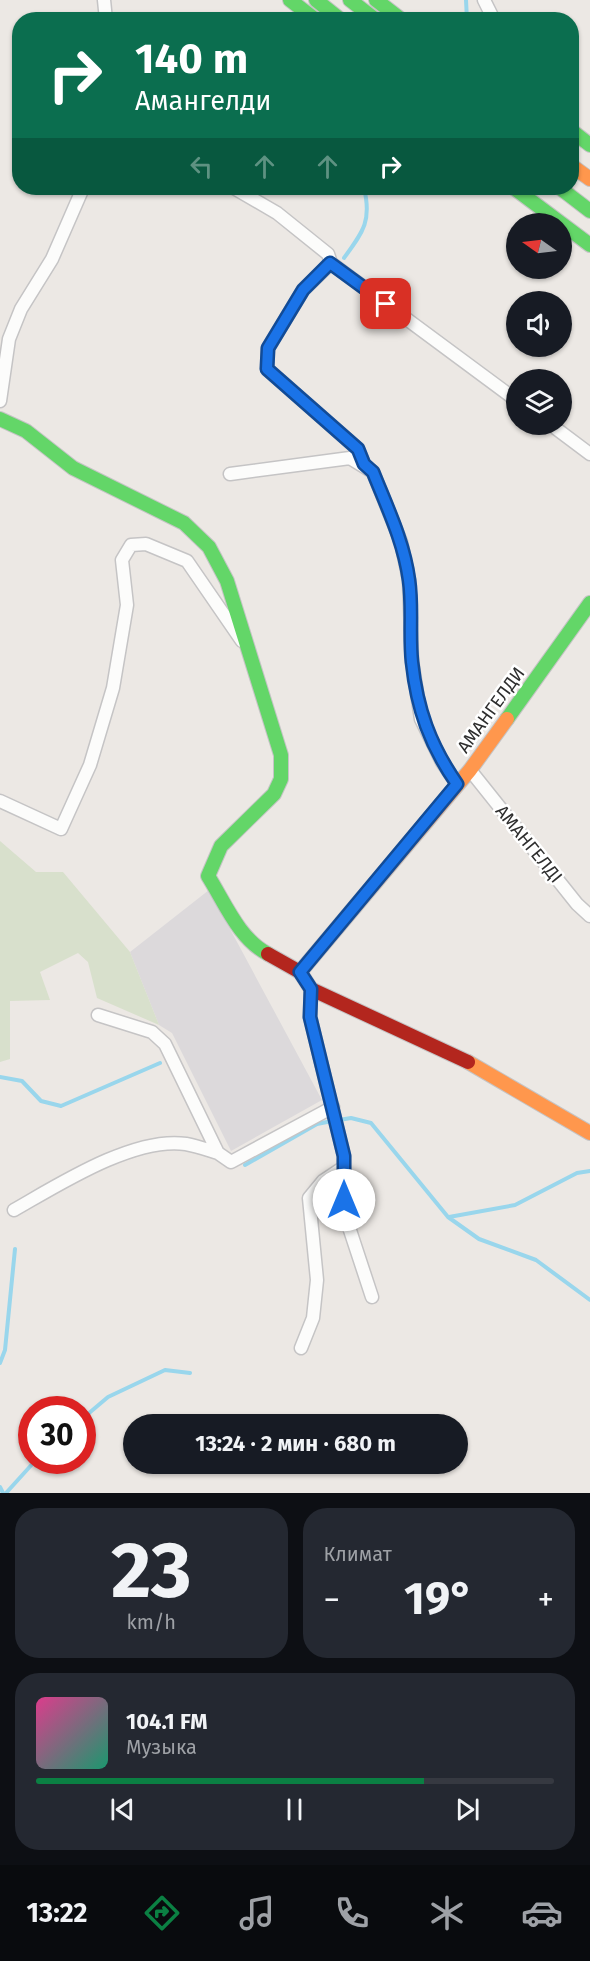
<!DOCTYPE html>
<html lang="ru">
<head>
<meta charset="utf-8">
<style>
  :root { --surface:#171b24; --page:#242831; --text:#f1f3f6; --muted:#9ea1a6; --line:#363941; --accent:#0b8043 }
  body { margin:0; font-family:"Fira Sans",sans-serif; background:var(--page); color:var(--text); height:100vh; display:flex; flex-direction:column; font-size:22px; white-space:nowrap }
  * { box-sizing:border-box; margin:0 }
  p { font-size:20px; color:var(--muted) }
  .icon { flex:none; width:33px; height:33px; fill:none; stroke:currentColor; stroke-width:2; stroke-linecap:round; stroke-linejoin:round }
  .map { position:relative; height:1493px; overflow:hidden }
  .side { display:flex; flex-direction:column; gap:15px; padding:15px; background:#0d0f14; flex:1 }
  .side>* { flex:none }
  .top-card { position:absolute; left:12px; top:12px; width:567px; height:183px; border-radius:24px; box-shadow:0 2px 4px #0004; background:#0b6e4f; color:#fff; overflow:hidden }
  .needle { width:39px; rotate:284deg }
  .controls { position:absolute; left:506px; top:213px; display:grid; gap:12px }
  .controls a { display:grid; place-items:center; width:66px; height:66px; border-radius:50%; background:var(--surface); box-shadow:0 2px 4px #0004; font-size:30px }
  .speed { position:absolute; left:18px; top:1396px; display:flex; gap:12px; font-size:30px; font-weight:700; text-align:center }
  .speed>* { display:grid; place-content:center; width:78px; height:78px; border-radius:50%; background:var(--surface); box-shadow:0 2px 4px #0004; line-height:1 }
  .speed .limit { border:9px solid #d22; background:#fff; color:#111 }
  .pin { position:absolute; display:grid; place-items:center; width:51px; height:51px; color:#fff; margin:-26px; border-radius:12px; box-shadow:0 3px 9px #0006 }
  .me { position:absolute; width:66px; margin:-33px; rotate:0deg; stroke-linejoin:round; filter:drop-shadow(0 0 4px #0008) }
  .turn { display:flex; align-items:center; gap:21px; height:126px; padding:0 24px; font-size:27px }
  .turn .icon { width:78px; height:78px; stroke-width:2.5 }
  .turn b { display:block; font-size:42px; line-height:51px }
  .lanes { display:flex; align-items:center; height:57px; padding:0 24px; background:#0003; justify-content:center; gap:30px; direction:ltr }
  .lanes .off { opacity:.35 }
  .big { font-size:45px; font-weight:700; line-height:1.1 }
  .side .widget { flex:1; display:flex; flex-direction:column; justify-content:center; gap:9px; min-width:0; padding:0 21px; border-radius:24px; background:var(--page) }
  .side .dial { align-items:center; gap:0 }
  .dial b { font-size:78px; line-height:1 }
  .song { display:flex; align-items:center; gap:18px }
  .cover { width:72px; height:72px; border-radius:9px; background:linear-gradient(135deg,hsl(330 70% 55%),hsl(160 70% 35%)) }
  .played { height:6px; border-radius:3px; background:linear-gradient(90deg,var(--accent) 75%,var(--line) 75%) }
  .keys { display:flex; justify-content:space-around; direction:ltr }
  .heat { display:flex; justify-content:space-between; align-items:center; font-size:33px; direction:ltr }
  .side .tiles { flex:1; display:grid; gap:15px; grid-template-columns:1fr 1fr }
  .widget:last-child { grid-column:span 2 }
  .trip { position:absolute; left:123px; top:1414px; width:345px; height:60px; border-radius:30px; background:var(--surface); box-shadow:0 2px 4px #0004; font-weight:700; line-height:60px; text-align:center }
  .menu { display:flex; height:96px; justify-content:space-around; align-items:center; background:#090b0e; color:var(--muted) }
  .menu .icon { width:42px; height:42px }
  .menu .active { color:var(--accent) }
  .menu b { font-size:27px; color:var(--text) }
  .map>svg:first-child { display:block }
</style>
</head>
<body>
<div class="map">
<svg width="590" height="1493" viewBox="0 0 590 1493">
  <rect width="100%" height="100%" fill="#ece8e4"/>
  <!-- industrial -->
  <path fill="#dcd9db" d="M209 890 322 1100 231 1151 172 1033 159 1025 130 952Z"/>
  <!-- cemetery -->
  <path fill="#d8e0cc" d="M0 841 36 872H63L130 952 159 1025 97 998 88 962 78 953 40 972 50 1000 10 1001V1059L0 1062Z"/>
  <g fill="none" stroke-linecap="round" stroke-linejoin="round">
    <!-- stream -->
    <path stroke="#99d6ec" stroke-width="4" d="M466 0 467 20
      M344 258C363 232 372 221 364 188
      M0 1077 22 1081 41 1101 61 1106 160 1063
      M339 1120 351 1118 371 1123 448 1217 479 1239 536 1260 590 1300
      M245 1165 317 1124 332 1121
      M449 1217 515 1205 577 1173 590 1171
      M0 1363 5 1350 15 1249
      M82 1419 108 1397 165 1370 190 1373
      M0 1487 3 1493
      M6 1493 35 1461"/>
    <defs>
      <path id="street" d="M104 0 106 20
        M484 0 494 20
        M234 188 277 213 328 254 331 263 516 400
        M331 263 303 290 268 348 267 369 358 449 364 464
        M0 401 9 339 21 309 52 259 83 188
        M550 424 590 454
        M230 474 350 458 373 472 401 542 409 580 412 661 421 719 442 762 457 784
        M470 770 577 904 590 916
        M0 801 61 829 90 765 113 688 127 605 122 560 131 545 146 544 187 561 242 641
        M311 989 310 1017 344 1156V1212L372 1297
        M98 1015 152 1032 165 1044 218 1153 231 1162 333 1107
        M14 1210C58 1185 134 1136 186 1144 197 1146 208 1150 218 1153
        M301 1348 313 1318 317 1280 309 1198 323 1181 344 1167"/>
      <path id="fast" d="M290 0 316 20
        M316 0 341 20
        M350 0 376 20
        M376 0 402 20
        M572 131 590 145
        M514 188 590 245
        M560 188 590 211
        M0 419 26 431 73 468 184 523 209 547 227 581 281 755V779L274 794 221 846 208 876C225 903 239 939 268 954
        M507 719 590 603"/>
      <path id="slow" d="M572 166 590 179
        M300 972 470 770 507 719
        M468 1062 590 1133"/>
      <path id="jam" d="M268 954 300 972 311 989 468 1062"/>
    </defs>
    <!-- street casing -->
    <use href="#street" stroke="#c5c4c5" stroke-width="15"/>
    <!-- fast casing -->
    <use href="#fast" stroke="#c5c4c5" stroke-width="16"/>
    <!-- slow casing -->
    <use href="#slow" stroke="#c5c4c5" stroke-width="16"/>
    <!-- jam casing -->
    <use href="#jam" stroke="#c5c4c5" stroke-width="16"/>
    <!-- street -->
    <use href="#street" stroke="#fcfcfb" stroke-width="12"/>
    <!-- fast -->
    <use href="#fast" stroke="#63d668" stroke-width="14"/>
    <!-- slow -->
    <use href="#slow" stroke="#ff974d" stroke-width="14"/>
    <!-- jam -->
    <use href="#jam" stroke="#b3261e" stroke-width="14"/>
  </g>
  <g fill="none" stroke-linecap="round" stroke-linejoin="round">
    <defs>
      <path id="route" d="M344 1200V1156L310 1017 311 989 300 972 457 784C430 745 417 709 412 662 409 635 413 607 409 580 404 542 387 507 373 472L364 464 358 449 267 369 268 348 303 290 330 263 386 304"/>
    </defs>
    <!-- route casing -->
    <use href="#route" stroke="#114b97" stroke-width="15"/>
    <!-- route -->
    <use href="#route" stroke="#1a73e8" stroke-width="10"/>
  </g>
  <g text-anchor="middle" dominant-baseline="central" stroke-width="5" stroke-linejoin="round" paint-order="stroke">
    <!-- street labels -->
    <g font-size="18" fill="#2e2e2e" stroke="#fff">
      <text transform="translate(491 710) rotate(-54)">АМАНГЕЛДИ</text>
      <text transform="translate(529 844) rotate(51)">АМАНГЕЛДІ</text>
    </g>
  </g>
</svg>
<div class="controls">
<a><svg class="needle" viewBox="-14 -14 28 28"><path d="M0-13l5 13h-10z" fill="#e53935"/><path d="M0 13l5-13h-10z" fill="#9ea1a6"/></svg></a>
<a><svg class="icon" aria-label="sound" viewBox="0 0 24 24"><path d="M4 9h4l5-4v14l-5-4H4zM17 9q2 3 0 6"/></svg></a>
<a><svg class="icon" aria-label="layers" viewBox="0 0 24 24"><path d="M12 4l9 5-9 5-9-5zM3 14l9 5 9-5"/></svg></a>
</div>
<div class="speed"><div class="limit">30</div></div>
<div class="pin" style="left:386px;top:304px;background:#d93025"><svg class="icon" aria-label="arrive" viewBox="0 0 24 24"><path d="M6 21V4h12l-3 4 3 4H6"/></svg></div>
<svg class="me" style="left:344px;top:1200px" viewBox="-20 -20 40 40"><circle r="19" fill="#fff"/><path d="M0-13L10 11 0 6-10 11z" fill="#1a73e8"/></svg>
<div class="trip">13:24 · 2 мин · 680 m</div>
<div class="top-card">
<div class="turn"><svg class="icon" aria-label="right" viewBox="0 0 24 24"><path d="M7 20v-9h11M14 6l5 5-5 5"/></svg><div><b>140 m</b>Амангелди</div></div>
<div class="lanes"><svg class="icon off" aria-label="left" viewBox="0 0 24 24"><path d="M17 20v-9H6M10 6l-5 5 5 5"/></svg><svg class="icon off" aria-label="ahead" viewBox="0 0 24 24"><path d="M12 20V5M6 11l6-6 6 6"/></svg><svg class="icon off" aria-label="ahead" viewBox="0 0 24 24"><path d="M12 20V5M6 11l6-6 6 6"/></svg><svg class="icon" aria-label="right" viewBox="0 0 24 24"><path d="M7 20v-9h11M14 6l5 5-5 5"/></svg></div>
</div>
</div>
<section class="side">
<div class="tiles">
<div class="widget dial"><b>23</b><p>km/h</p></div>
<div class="widget"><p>Климат</p>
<div class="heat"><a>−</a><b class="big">19°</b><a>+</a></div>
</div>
<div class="widget">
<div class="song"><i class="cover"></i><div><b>104.1 FM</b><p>Музыка</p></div></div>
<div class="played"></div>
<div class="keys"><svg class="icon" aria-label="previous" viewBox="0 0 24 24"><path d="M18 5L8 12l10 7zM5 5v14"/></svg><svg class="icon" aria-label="pause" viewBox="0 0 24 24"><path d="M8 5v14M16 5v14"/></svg><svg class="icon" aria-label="next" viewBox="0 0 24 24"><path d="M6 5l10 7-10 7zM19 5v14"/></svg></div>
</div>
</div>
</section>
<nav class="menu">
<b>13:22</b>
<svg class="icon active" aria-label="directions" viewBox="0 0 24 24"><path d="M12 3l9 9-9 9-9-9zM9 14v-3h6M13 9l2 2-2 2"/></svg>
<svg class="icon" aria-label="music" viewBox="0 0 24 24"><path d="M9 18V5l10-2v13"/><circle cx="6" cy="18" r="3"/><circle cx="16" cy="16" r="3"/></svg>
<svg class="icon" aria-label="phone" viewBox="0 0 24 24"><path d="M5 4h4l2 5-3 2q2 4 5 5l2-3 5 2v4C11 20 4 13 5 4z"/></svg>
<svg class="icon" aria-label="climate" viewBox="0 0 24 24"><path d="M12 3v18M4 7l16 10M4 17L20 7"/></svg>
<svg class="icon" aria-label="car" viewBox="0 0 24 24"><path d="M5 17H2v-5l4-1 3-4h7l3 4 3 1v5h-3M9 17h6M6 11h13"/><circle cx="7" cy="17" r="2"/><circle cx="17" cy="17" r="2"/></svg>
</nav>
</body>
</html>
